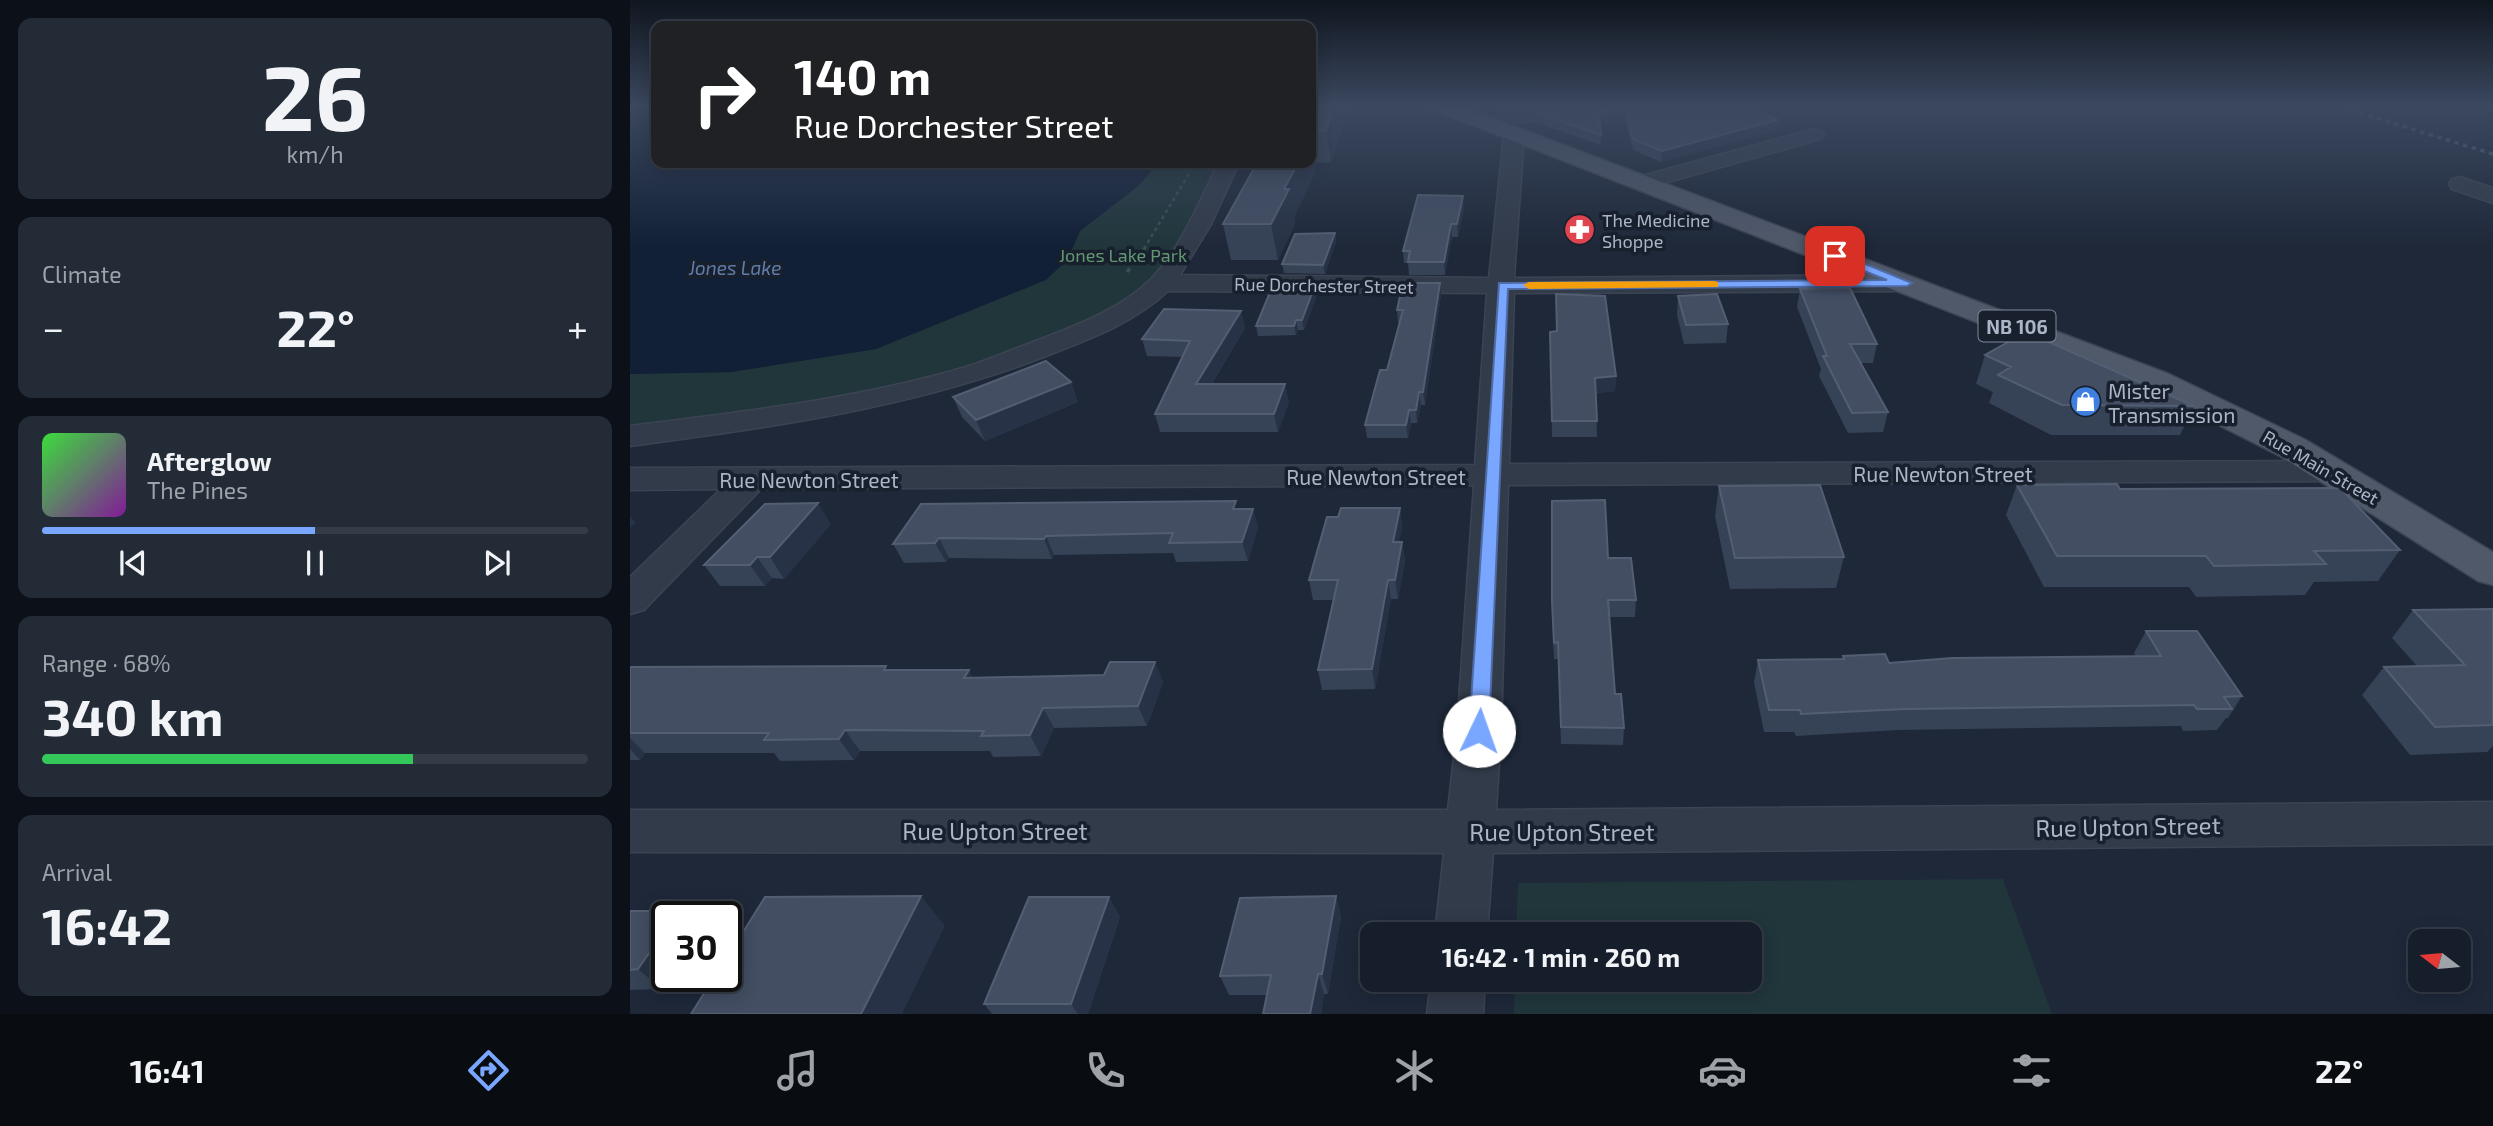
<!DOCTYPE html>
<html lang="en">
<head>
<meta charset="utf-8">
<style>
  :root { --surface:#161e2b; --page:#232b37; --text:#f1f3f6; --muted:#9ea2a9; --line:#353c47; --accent:#79a6ff }
  body { margin:0; font-family:"Exo 2",sans-serif; background:var(--page); color:var(--text); height:100vh; display:flex; flex-direction:column; font-size:26px; white-space:nowrap }
  * { box-sizing:border-box; margin:0 }
  p { font-size:23px; color:var(--muted) }
  .icon { flex:none; width:38px; height:38px; fill:none; stroke:currentColor; stroke-width:2; stroke-linecap:round; stroke-linejoin:round }
  .map { position:relative; flex:1; overflow:hidden }
  .panel { display:flex; flex-direction:column; gap:18px; padding:18px; background:#0c1018; width:630px }
  .panel>* { flex:none }
  .hud { position:absolute; left:21px; top:21px; width:665px; height:147px; border-radius:14px; box-shadow:0 4px 18px #0003,0 0 0 2px var(--line); background:#202124; color:#fff; overflow:hidden }
  .needle { width:46px; rotate:286deg }
  .fabs { position:absolute; left:1778px; top:929px; display:grid; gap:14px }
  .fabs a { display:grid; place-items:center; width:63px; height:63px; border-radius:14px; background:var(--surface); box-shadow:0 4px 18px #0003,0 0 0 2px var(--line); font-size:35px }
  .speed { position:absolute; left:21px; top:901px; display:flex; gap:14px; font-size:35px; font-weight:700; text-align:center }
  .speed>* { display:grid; place-content:center; width:91px; height:91px; border-radius:50%; background:var(--surface); box-shadow:0 4px 18px #0003,0 0 0 2px var(--line); line-height:1 }
  .speed .limit { border:4px solid #111; border-radius:10px; background:#fff; color:#111 }
  .pin { position:absolute; display:grid; place-items:center; width:60px; height:60px; color:#fff; margin:-30px; border-radius:14px; box-shadow:0 4px 10px #0006 }
  .me { position:absolute; width:77px; margin:-38px; rotate:3deg; stroke-linejoin:round; filter:drop-shadow(0 0 5px #0008) }
  .turn { display:flex; align-items:center; gap:24px; height:147px; padding:0 28px; font-size:32px }
  .turn .icon { width:91px; height:91px; stroke-width:2.5 }
  .turn b { display:block; font-size:49px; line-height:60px }
  .big { font-size:52px; font-weight:700; line-height:1.1 }
  .panel .widget { flex:1; display:flex; flex-direction:column; justify-content:center; gap:10px; min-width:0; padding:0 24px; border-radius:14px; background:var(--page) }
  .panel .dial { align-items:center; gap:0 }
  .dial b { font-size:91px; line-height:1 }
  .song { display:flex; align-items:center; gap:21px }
  .cover { width:84px; height:84px; border-radius:10px; background:linear-gradient(135deg,hsl(120 70% 55%),hsl(290 70% 35%)) }
  .played { height:7px; border-radius:4px; background:linear-gradient(90deg,var(--accent) 50%,var(--line) 50%) }
  .keys { display:flex; justify-content:space-around; direction:ltr }
  .heat { display:flex; justify-content:space-between; align-items:center; font-size:38px; direction:ltr }
  .charge { height:10px; border-radius:5px; background:linear-gradient(90deg,#34c759 68%,var(--line) 0) }
  .trip { position:absolute; left:730px; top:922px; width:402px; height:70px; border-radius:14px; background:var(--surface); box-shadow:0 4px 18px #0003,0 0 0 2px var(--line); font-weight:700; line-height:70px; text-align:center }
  .menu { display:flex; height:112px; justify-content:space-around; align-items:center; background:#090c11; color:var(--muted) }
  .menu .icon { width:49px; height:49px }
  .menu .active { color:var(--accent) }
  .menu b { font-size:32px; color:var(--text) }
  main { display:flex; flex:1; min-height:0 }
  .map>svg:first-child { display:block }
</style>
</head>
<body>
<main>
<section class="panel">
<div class="widget dial"><b>26</b><p>km/h</p></div>
<div class="widget"><p>Climate</p>
<div class="heat"><a>−</a><b class="big">22°</b><a>+</a></div>
</div>
<div class="widget">
<div class="song"><i class="cover"></i><div><b>Afterglow</b><p>The Pines</p></div></div>
<div class="played"></div>
<div class="keys"><svg class="icon" aria-label="previous" viewBox="0 0 24 24"><path d="M18 5L8 12l10 7zM5 5v14"/></svg><svg class="icon" aria-label="pause" viewBox="0 0 24 24"><path d="M8 5v14M16 5v14"/></svg><svg class="icon" aria-label="next" viewBox="0 0 24 24"><path d="M6 5l10 7-10 7zM19 5v14"/></svg></div>
</div>
<div class="widget"><p>Range · 68%</p><b class="big">340 km</b><div class="charge"></div></div>
<div class="widget"><p>Arrival</p><b class="big">16:42</b></div>
</section>
<div class="map">
<svg width="1863" height="1014" viewBox="0 0 1863 1014">
  <rect width="100%" height="100%" fill="#1e2839"/>
  <!-- green -->
  <path fill="#20363b" d="M528 163H599L552 252 502 305 342 374 0 436V374L101 372 246 349 437 260 450 231 508 186Z
    M1373 879 1422 1014H884L885 980H1120V934H886L888 883Z"/>
  <!-- water -->
  <path fill="#111f37" d="M0 105H26V163H528L508 186 450 231 437 260 416 280 246 349 101 372 0 374Z"/>
  <g fill="none" stroke-linecap="round" stroke-linejoin="round">
    <defs>
      <path id="street" d="M913 105H946L944 109 859 131 849 125 852 121Z
        M884 129 894 135 884 278 1277 275 1286 278 1290 283 1286 288 1277 291 884 293 879 464 1701 461 1713 464 1718 471 1713 478 1701 481 878 485 871 731 866 810 1863 802V844L863 853 857 934H805L814 853 0 852V810H818L827 731 844 485 131 489 14 610 0 614V577L91 489 0 490V468L845 465 857 293 538 291C504 323 460 339 416 356 283 408 141 427 0 446V426C112 412 227 399 336 367 361 359 386 348 411 339 450 324 492 308 522 278 552 246 569 201 589 163H609L580 226 550 275 859 278 874 135Z
        M1184 129 1191 131 1194 135 1191 139 1013 189 1005 188 1002 183 1005 178Z
        M1830 177 1863 188V203L1822 189 1819 184 1822 179Z
        M801 980H855L853 1014H797Z"/>
      <path id="primary" d="M798 105H828L1539 374 1676 440 1863 552V585L1848 581 1650 456 1515 388 801 109Z"/>
    </defs>
    <!-- street casing -->
    <use href="#street" stroke="#3c4453" stroke-width="3"/>
    <!-- primary casing -->
    <use href="#primary" stroke="#3c4453" stroke-width="3"/>
    <!-- path-far1 -->
    <path stroke="#395053" stroke-width="2.5" stroke-dasharray="3.5 3.5" stroke-linecap="butt" d="M514 249 561 170"/>
    <!-- path -->
    <path stroke="#395053" stroke-width="3.5" stroke-dasharray="4.5 4.5" stroke-linecap="butt" d="M497 272 515 248"/>
    <!-- street -->
    <use href="#street" fill="#323b4a" fill-rule="evenodd"/>
    <!-- primary -->
    <use href="#primary" fill="#50596a" fill-rule="evenodd"/>
    <!-- rail -->
    <path stroke="#535e71" stroke-width="3.5" stroke-dasharray="4.5 4.5" stroke-linecap="butt" d="M1704 105 1863 154"/>
  </g>
  <!-- wall -->
  <path fill="#364256" d="M681 105H720L701 162 686 163 684 175 664 217 665 224 648 260H601L593 224Z
    M860 105H901L875 112Z
    M1114 105 1148 120 1147 130 1031 162 1003 150 995 118 970 123 971 145 904 122V112Z
    M834 208 828 237H822L815 275H779L778 263H774L773 251Z
    M705 233 706 242 695 274 654 273 652 264Z
    M810 283 811 295 795 405H791L787 423H781L778 438H737L735 425 757 370 770 322H768L767 310Z
    M1170 289 1247 344 1243 363H1231L1258 412 1253 432 1218 433 1189 376 1191 369 1167 307Z
    M687 295 674 330H668L666 335 628 336 626 326Z
    M1048 296 1098 324 1096 343 1054 344 1047 315Z
    M611 311 615 328 582 384 659 402 648 432H530L525 414 552 357 517 356 512 339Z
    M927 331 986 376 985 391 966 393 967 437H922L920 332Z
    M1355 355 1564 406 1550 435H1421L1359 403 1363 392 1346 384Z
    M441 382 448 402 355 441 332 417 323 397Z
    M1387 485 1490 489 1770 550 1748 581 1684 582 1675 595 1566 597 1559 587H1414L1376 515Z
    M1089 486 1214 557 1206 588 1100 589 1085 516Z
    M922 501 978 558 1006 600 1005 617H979L985 694 994 728 993 745 931 744 928 659H924L922 618Z
    M291 504 623 509 628 528 618 561 546 562 543 553 424 555 422 559 319 558 316 562 274 563 263 544Z
    M770 508 772 527 769 542H772L775 561 768 599H761L745 689 692 690 688 670 703 600H683L679 580 708 517Z
    M201 524 154 579 142 578 135 586H90L74 565Z
    M1863 609V746L1857 752 1780 755 1732 695 1754 667 1787 666 1762 638 1783 610Z
    M1516 631 1612 696 1598 718H1596L1587 730 1553 731 1551 726 1268 730 1166 736 1164 732H1134L1124 682 1128 660 1212 659 1213 656 1259 663 1506 656 1504 653Z
    M0 667 259 670 343 678 533 682 517 726 424 728 411 756 363 757 360 751H230L224 760 150 761 144 753H15L10 760H0Z
    M706 896 711 917 698 994H694L691 1014H633L637 995H599L590 976Z
    M479 897 490 917 458 1014H362L354 1004Z
    M0 911H48L55 917H37L32 989 0 990Z"/>
  <!-- shaded-wall -->
  <path fill="#273246" d="M705 105H720L701 162 696 130Z
    M874 105H901L875 112Z
    M995 108V118L968 123 969 113Z
    M1148 120 1147 130 1031 162 1032 151Z
    M681 131 686 163 684 175 664 217 665 224 648 260 641 224 654 189 668 163H681Z
    M833 196 834 208 828 237 827 224Z
    M821 224 822 237 815 275 814 262Z
    M705 233 706 242 695 274 693 265Z
    M810 283 811 295 795 405 793 392Z
    M685 285 687 295 674 330 672 320Z
    M611 311 615 328 571 402 566 384Z
    M666 320 668 330 666 335 664 326Z
    M986 376 985 391 965 394V378Z
    M441 382 448 402 355 441 346 420Z
    M655 384 659 402 648 432 644 414Z
    M789 392 791 405 787 423 786 410Z
    M779 410 781 423 778 438 776 425Z
    M188 503 201 524 154 579 140 557Z
    M770 508 772 527 766 561 763 542Z
    M623 509 628 528 618 561 612 542Z
    M0 516 6 523 0 528Z
    M416 536 424 555 422 559 414 539Z
    M309 538 319 558 316 562 305 543Z
    M772 542 775 561 768 599 765 580Z
    M127 557 142 578 135 586 120 565Z
    M758 580 761 599 745 689 742 669Z
    M525 662 533 682 517 726 508 706Z
    M339 670 350 691 334 678Z
    M413 708 424 728 411 756 400 735Z
    M215 730 230 751 224 760 209 739Z
    M0 738 15 753 10 760 0 749Z
    M291 896 315 926 272 1014H231Z
    M706 896 711 917 698 994 692 974Z
    M479 897 490 917 458 1014H448L441 1004Z
    M48 911 55 917H43Z
    M37 927V976H41L32 989 8 969Z
    M688 974 694 994 691 1014H680Z"/>
  <!-- building -->
  <path fill="#434e63" stroke="#535e72" stroke-width="2" d="M681 105H705L696 130 681 131V133Z
    M929 105H1114L1148 120 1032 151 1003 139 995 108 969 113 971 135 904 112Z
    M627 163H668L654 189H659L641 224H593Z
    M788 195 833 196 827 224H821L814 262H778L780 251H773Z
    M705 233 693 265 652 264 665 234Z
    M773 283H810L793 392H789L786 410H779L776 425H735L750 370H757L773 310H767Z
    M643 285H685L672 320H666L664 326H626Z
    M1220 288 1247 344H1220L1258 412 1222 413 1193 356H1197L1170 289Z
    M926 294 975 296 986 376 965 378 967 421H922L920 332 927 331Z
    M1087 294 1098 324 1056 325 1048 296Z
    M534 309 611 311 566 384H655L644 414H525L560 341 512 339Z
    M1396 332 1564 406 1432 405 1368 375 1381 367 1355 355Z
    M416 361 441 382 346 420 323 397Z
    M1487 484 1490 489 1710 488 1770 550 1684 551 1696 564 1584 566 1576 556H1427L1387 485Z
    M1190 485 1214 557 1105 558 1089 486Z
    M975 500 978 558H1001L1006 600H978L985 694H991L994 728 931 727 928 642 924 643 922 601V501Z
    M606 501 603 509H623L612 542 539 543 543 533 416 536 414 539 309 538 305 543 263 544 291 504Z
    M188 503 140 557H127L120 565H74L135 504Z
    M711 508H770L763 542H772L765 580H758L742 669 688 670 708 580H679L697 517H708Z
    M1863 609V725L1805 727 1754 667 1835 665 1783 610Z
    M1516 631H1567L1612 696 1594 697 1602 709H1567L1564 705 1276 709 1171 714 1170 710H1139L1128 660 1214 659 1213 656 1255 654 1259 663 1322 658 1531 656Z
    M480 662H525L508 706 413 708 400 735 351 736 354 731 215 730 209 739 134 740 139 733H0V667L256 666 254 670H339L334 678 474 675Z
    M291 896 231 1014H61L85 976H96V959L135 897Z
    M706 896 692 974H688L680 1014H633L641 975 590 976 610 898Z
    M399 897H479L441 1004H354Z
    M0 911H48L43 917H37V927L8 969 0 970Z"/>
  <!-- sky -->
  <linearGradient id="sky" x2="0" y2="1"><stop stop-color="#10161f"/><stop offset="0.43" stop-color="#3b485f"/><stop offset="1" stop-color="#3b485f" stop-opacity="0"/></linearGradient>
  <rect width="1863" height="247" fill="url(#sky)"/>
  <!-- route -->
  <path fill="#79a6ff" stroke="#4f6ca6" stroke-width="2" d="M1201 253H1208L1282 283 1277 286 878 289 859 731 856 737 849 739 842 737 839 731 869 283 1257 280 1201 258Z"/>
  <!-- slow -->
  <path fill="#f59e0b" d="M1084 281 1088 282V287L899 289 893 285 899 282Z"/>
  <!-- icons -->
  <defs>
    <symbol id="pharmacy-disc" viewBox="-11 -11 22 22"><circle r="9.5" fill="#e0444e" stroke="#18202e"/><path d="M-2-6h4v4h4v4h-4v4h-4v-4h-4v-4h4Z" fill="#fff"/></symbol>
    <symbol id="shop-disc" viewBox="-11 -11 22 22"><circle r="9.5" fill="#3f7fe0" stroke="#18202e"/><path d="M-5-2.5h2.3a2.7 3.5 0 0 1 5.4 0H5L5.5 6h-11ZM-1.5-2.5h3a1.5 2.3 0 0 0-3 0Z" fill="#fff"/></symbol>
  </defs>
  <g fill-rule="evenodd">
    <use href="#pharmacy-disc" x="932" y="212" width="35" height="35"/>
    <use href="#shop-disc" x="1438" y="384" width="35" height="35"/>
  </g>
  <g text-anchor="middle" dominant-baseline="central" stroke-width="7" stroke-linejoin="round" paint-order="stroke">
    <!-- far-poi labels -->
    <g font-size="18" fill="#acb5c7" stroke="#18202e" text-anchor="start">
      <text x="972" y="220">The Medicine<tspan x="972" dy="21">Shoppe</tspan></text>
    </g>
    <!-- far-park labels -->
    <g font-size="18" fill="#629971" stroke="#18202e">
      <text x="493" y="255">Jones Lake Park</text>
    </g>
    <!-- far-street labels -->
    <g font-size="18" fill="#acb5c7" stroke="#18202e">
      <text transform="translate(694 285) rotate(1)">Rue Dorchester Street</text>
      <text transform="translate(1691 467) rotate(30)">Rue Main Street</text>
    </g>
    <!-- far-water labels -->
    <g font-size="19" font-style="italic" fill="#627ca9" stroke="#18202e">
      <text x="105" y="267">Jones Lake</text>
    </g>
    <!-- shield labels -->
    <rect fill="#18202e" stroke="#808899" stroke-width="2" x="1348.5" y="310.5" width="77" height="31" rx="5"/>
    <g font-size="19" font-weight="bold" fill="#acb5c7">
      <text x="1387" y="326">NB 106</text>
    </g>
    <!-- poi labels -->
    <g font-size="21" fill="#acb5c7" stroke="#18202e" text-anchor="start">
      <text x="1478" y="390">Mister<tspan x="1478" dy="24">Transmission</tspan></text>
    </g>
    <!-- street labels -->
    <g font-size="21" fill="#acb5c7" stroke="#18202e">
      <text x="1313" y="473">Rue Newton Street</text>
      <text x="746" y="476">Rue Newton Street</text>
      <text x="179" y="479">Rue Newton Street</text>
    </g>
    <!-- near-street labels -->
    <g font-size="24" fill="#acb5c7" stroke="#18202e">
      <text transform="translate(1498 826) rotate(-1)">Rue Upton Street</text>
      <text x="365" y="830">Rue Upton Street</text>
      <text x="932" y="831">Rue Upton Street</text>
    </g>
  </g>
</svg>
<div class="fabs">
<a><svg class="needle" viewBox="-14 -14 28 28"><path d="M0-13l5 13h-10z" fill="#e53935"/><path d="M0 13l5-13h-10z" fill="#9ea2a9"/></svg></a>
</div>
<div class="speed"><div class="limit">30</div></div>
<div class="pin" style="left:1205px;top:256px;background:#d93025"><svg class="icon" aria-label="arrive" viewBox="0 0 24 24"><path d="M6 21V4h12l-3 4 3 4H6"/></svg></div>
<svg class="me" style="left:849px;top:731px" viewBox="-20 -20 40 40"><circle r="19" fill="#fff"/><path d="M0-13L10 11 0 6-10 11z" fill="#79a6ff"/></svg>
<div class="trip">16:42 · 1 min · 260 m</div>
<div class="hud">
<div class="turn"><svg class="icon" aria-label="right" viewBox="0 0 24 24"><path d="M7 20v-9h11M14 6l5 5-5 5"/></svg><div><b>140 m</b>Rue Dorchester Street</div></div>
</div>
</div>
</main>
<nav class="menu">
<b>16:41</b>
<svg class="icon active" aria-label="directions" viewBox="0 0 24 24"><path d="M12 3l9 9-9 9-9-9zM9 14v-3h6M13 9l2 2-2 2"/></svg>
<svg class="icon" aria-label="music" viewBox="0 0 24 24"><path d="M9 18V5l10-2v13"/><circle cx="6" cy="18" r="3"/><circle cx="16" cy="16" r="3"/></svg>
<svg class="icon" aria-label="phone" viewBox="0 0 24 24"><path d="M5 4h4l2 5-3 2q2 4 5 5l2-3 5 2v4C11 20 4 13 5 4z"/></svg>
<svg class="icon" aria-label="climate" viewBox="0 0 24 24"><path d="M12 3v18M4 7l16 10M4 17L20 7"/></svg>
<svg class="icon" aria-label="car" viewBox="0 0 24 24"><path d="M5 17H2v-5l4-1 3-4h7l3 4 3 1v5h-3M9 17h6M6 11h13"/><circle cx="7" cy="17" r="2"/><circle cx="17" cy="17" r="2"/></svg>
<svg class="icon" aria-label="filters" viewBox="0 0 24 24"><path d="M4 7h16M4 17h16"/><circle cx="9" cy="7" r="2"/><circle cx="15" cy="17" r="2"/></svg>
<b>22°</b>
</nav>
</body>
</html>
